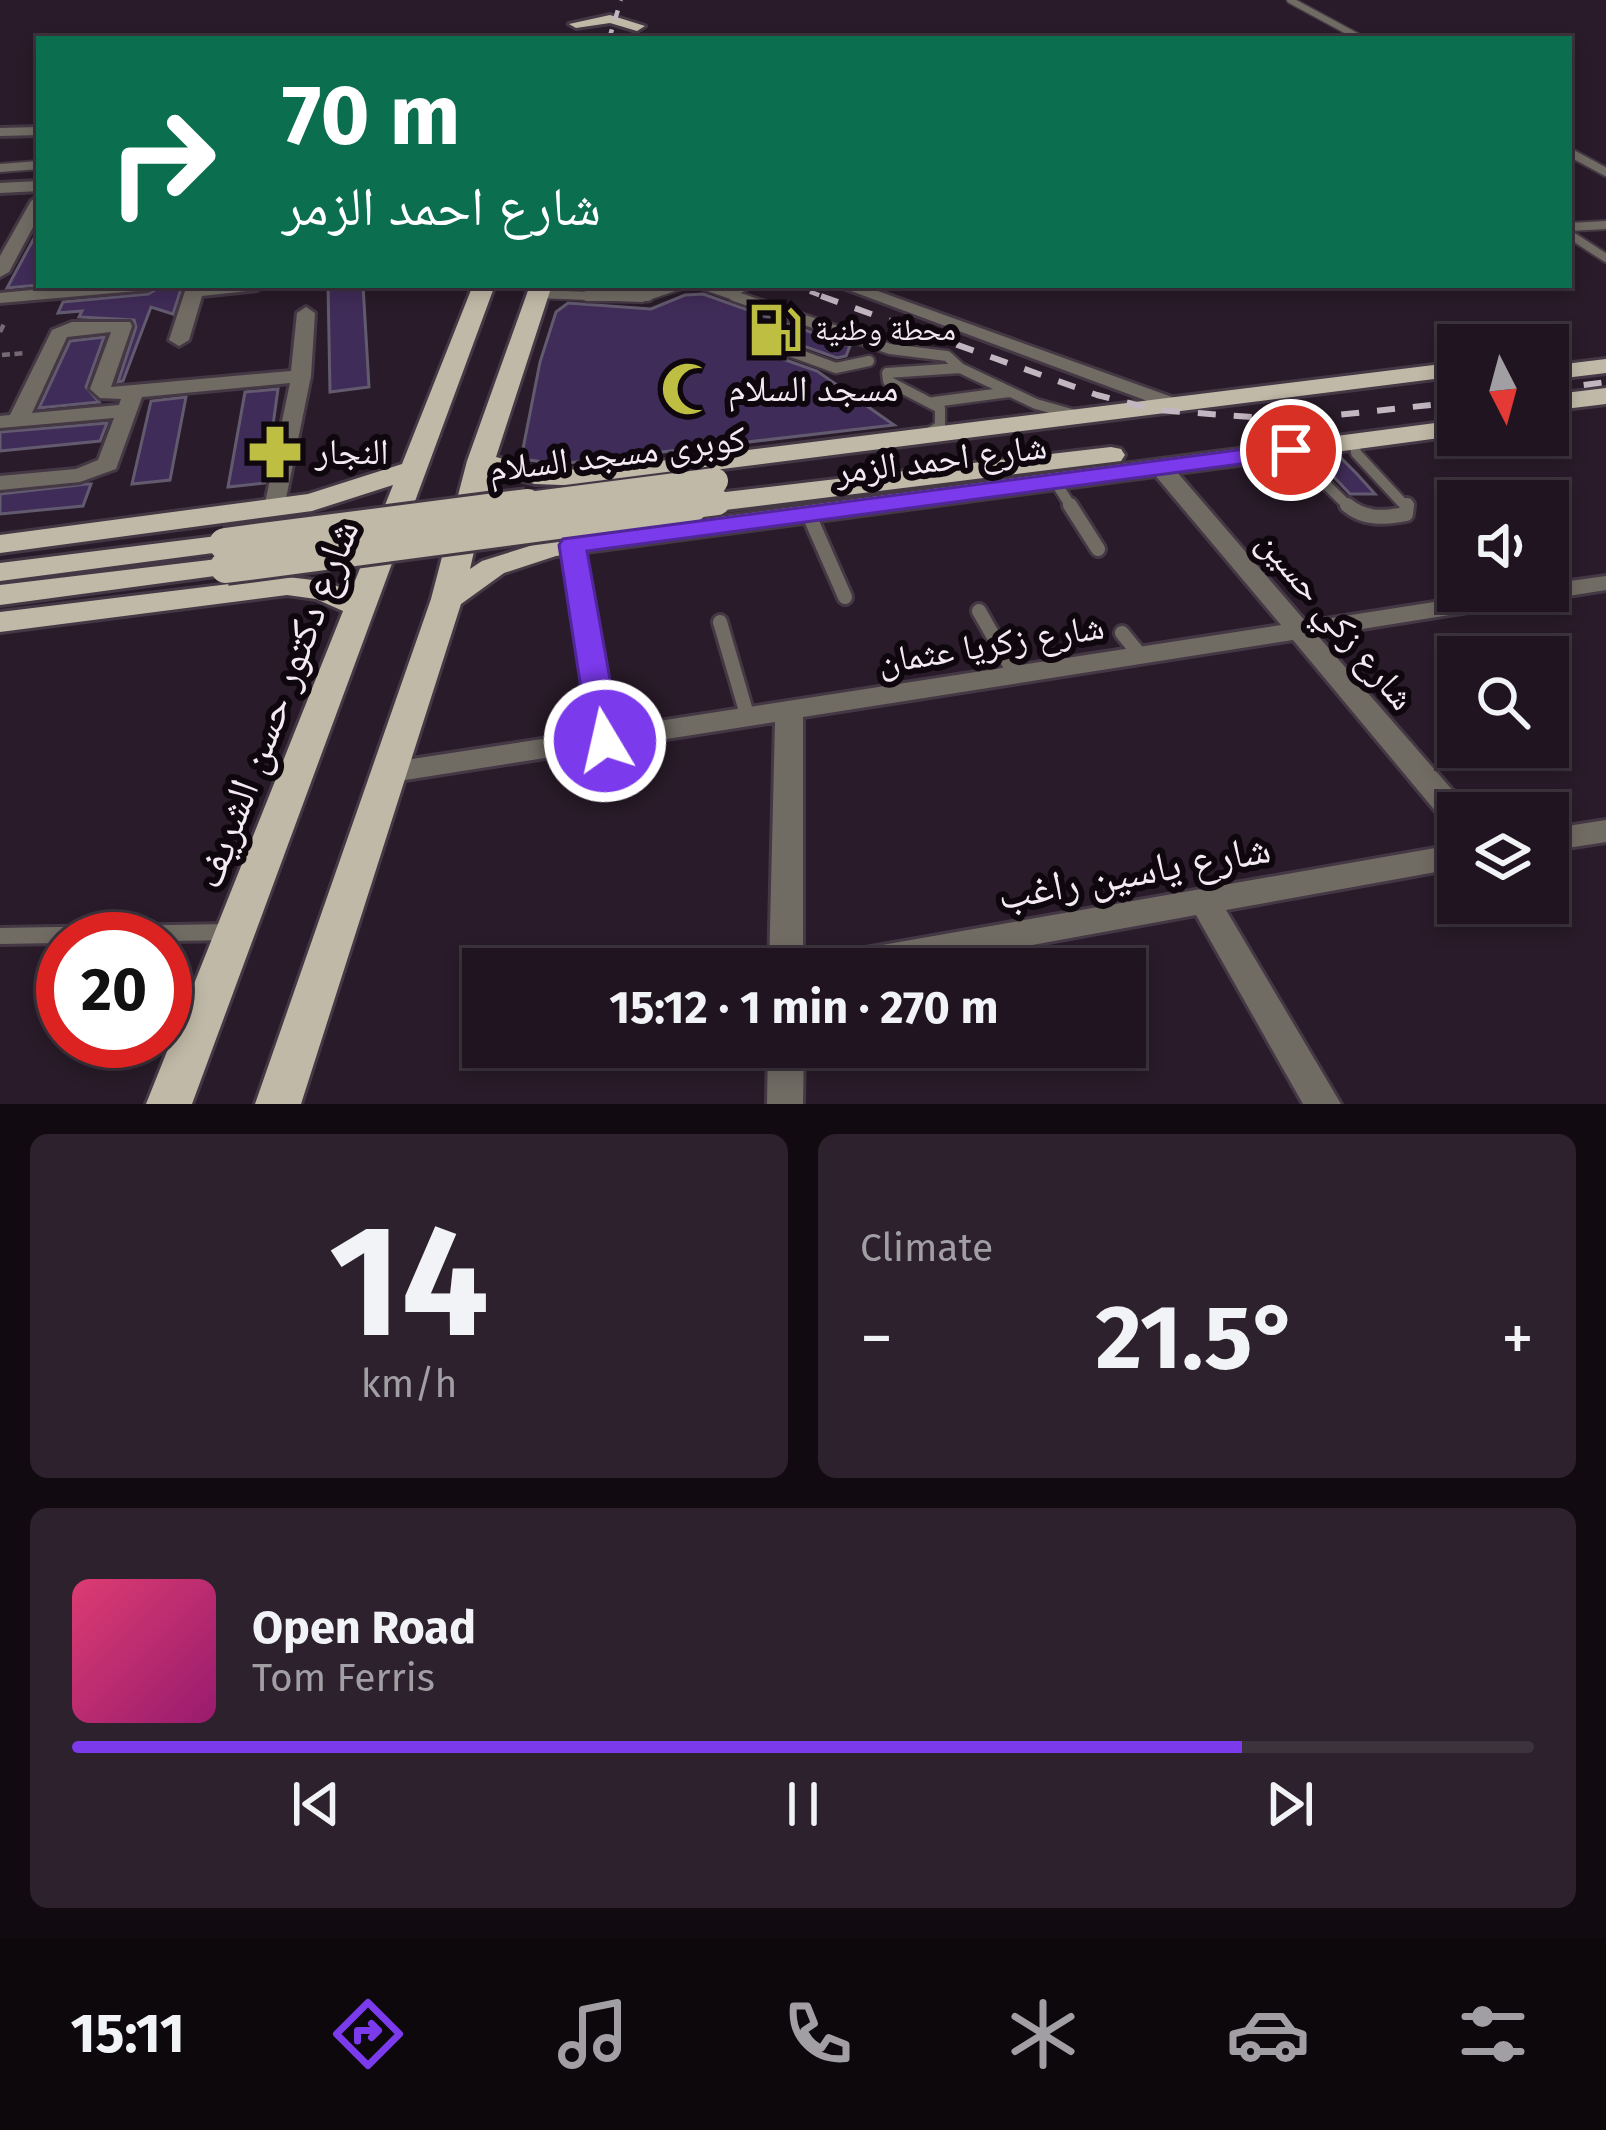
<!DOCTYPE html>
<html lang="en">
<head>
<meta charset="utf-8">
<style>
  :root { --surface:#1f141f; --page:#2c212c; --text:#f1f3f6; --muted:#a19ea4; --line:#3c333d; --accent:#7c3aed }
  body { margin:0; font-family:"Fira Sans","Noto Naskh Arabic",sans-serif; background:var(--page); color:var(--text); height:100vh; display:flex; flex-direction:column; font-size:45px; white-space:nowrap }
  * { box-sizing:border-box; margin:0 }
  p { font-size:39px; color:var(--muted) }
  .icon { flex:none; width:66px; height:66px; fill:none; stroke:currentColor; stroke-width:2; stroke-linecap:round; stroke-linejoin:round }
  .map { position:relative; height:1104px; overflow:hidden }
  .side { display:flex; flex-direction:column; gap:30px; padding:30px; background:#110b11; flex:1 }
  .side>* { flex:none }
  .hud { position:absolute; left:36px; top:36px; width:1536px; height:252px; border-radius:0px; box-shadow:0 6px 18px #0003,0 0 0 3px var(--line); background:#0b6e4f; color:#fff; overflow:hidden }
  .needle { width:78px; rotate:174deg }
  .controls { position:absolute; left:1437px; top:324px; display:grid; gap:24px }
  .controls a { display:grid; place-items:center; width:132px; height:132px; border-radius:0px; background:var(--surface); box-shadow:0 6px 18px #0003,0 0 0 3px var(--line); font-size:60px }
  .speed { position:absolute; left:36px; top:912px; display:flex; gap:24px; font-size:60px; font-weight:700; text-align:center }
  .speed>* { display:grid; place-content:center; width:156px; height:156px; border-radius:50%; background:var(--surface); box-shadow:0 6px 18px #0003,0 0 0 3px var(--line); line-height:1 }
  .speed .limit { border:18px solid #d22; background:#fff; color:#111 }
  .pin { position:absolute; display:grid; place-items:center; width:102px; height:102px; color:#fff; margin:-51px; border:6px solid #fff; border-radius:50%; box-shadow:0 3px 12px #0007 }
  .me { position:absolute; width:132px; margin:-66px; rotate:351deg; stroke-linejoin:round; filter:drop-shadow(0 0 9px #0008) }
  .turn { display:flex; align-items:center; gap:42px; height:252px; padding:0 48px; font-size:54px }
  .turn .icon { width:156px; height:156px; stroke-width:2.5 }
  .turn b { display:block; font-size:84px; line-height:102px }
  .big { font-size:90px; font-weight:700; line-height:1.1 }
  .side .widget { flex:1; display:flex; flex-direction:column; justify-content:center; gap:18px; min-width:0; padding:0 42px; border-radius:18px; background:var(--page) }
  .side .dial { align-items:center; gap:0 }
  .dial b { font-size:156px; line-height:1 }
  .song { display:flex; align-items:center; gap:36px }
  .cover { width:144px; height:144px; border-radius:18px; background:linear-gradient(135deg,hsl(340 70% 55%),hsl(320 70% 35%)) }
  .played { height:12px; border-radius:6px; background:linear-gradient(90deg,var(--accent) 80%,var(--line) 80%) }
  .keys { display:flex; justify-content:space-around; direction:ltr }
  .heat { display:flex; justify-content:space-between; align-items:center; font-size:66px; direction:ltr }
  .side .tiles { flex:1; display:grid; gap:30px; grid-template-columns:1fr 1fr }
  .widget:last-child { grid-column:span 2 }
  .trip { position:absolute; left:462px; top:948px; width:684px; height:120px; border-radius:0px; background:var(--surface); box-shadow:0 6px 18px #0003,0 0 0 3px var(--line); font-weight:700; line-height:120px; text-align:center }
  .tab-bar { display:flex; height:192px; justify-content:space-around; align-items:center; background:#0c080c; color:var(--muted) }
  .tab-bar .icon { width:84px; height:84px }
  .tab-bar .selected { color:var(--accent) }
  .tab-bar b { font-size:54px; color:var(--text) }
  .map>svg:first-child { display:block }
</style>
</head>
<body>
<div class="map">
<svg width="1606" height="1104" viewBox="0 0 1606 1104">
  <rect width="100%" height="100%" fill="#291b29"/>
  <!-- building -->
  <path fill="#402c58" stroke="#625a6e" stroke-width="3" d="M39 229V285L7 288Z
    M328 285H363L369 387 330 392Z
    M182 286 173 314 151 307 123 381 118 382 136 327 134 320 79 317 82 311 58 313 63 302 148 294 160 287Z
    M703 294 850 346 846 356 837 358 784 339 771 340 777 357 817 371 894 425 559 464 521 459 540 362 556 312 568 303 651 309 685 295Z
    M104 337 86 387 99 402 39 408 70 341Z
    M278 389 265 483 228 487 245 392Z
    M186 397 170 480 132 484 151 401Z
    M107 423 100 441 0 451V432Z
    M1339 456 1357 474 1375 494H1350L1317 459Z
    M87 484H91L83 506 0 514V494Z"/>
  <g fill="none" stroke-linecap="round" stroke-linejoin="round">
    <defs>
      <path id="service-far4" d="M1290 0 1362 39"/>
      <path id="service-far3" d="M1569 152 1606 172
        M0 168 39 165
        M1569 227 1606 225
        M1569 234 1606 258
        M702 285 743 299
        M538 294 642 298 681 285
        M730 294 748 285"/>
      <path id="service-far2" d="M587 296H648
        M734 296 890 349 947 356 960 368
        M781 348 836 368 869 361
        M934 402 1009 392
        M926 435 940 426V408L888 381 887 373 960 368 1036 404 1075 415
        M1354 441 1356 453 1407 508
        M1292 451 1350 508
        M1056 483 1072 508"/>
      <path id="service-far1" d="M1070 505 1098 549
        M1347 505C1365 520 1384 518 1406 514L1407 505
        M809 515 845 597
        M572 545 605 741
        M979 611 1016 676
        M720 622 748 718
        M1122 633 1141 656"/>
      <path id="service" d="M0 936 229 932"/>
      <path id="minor" d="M39 181V191L0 193V183Z
        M39 196V216L9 272 0 277V256L31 201Z
        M86 285H157L148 290 0 303V293Z
        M187 285H266L257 290 202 296 189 340 179 346 169 340Z
        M835 285H861L1183 401 1186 405 1183 409H1169Z
        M306 307 315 313 311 376 283 513 275 515 264 508 290 383 142 397 116 469 80 482 0 490V476L76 469 98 460 114 418 0 428V416L10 415 52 330 72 322H130L132 326 111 387 291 371 297 313ZM111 332 90 389 100 398 121 399 119 405 32 413 67 337Z
        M1162 462 1170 464 1306 622 1505 591H1548V584L1606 576V590L1318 636 1469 809 1471 813H1458V828L1447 825 1293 640 803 717V969H769L775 722 386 783 376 780 371 773 376 766 386 763 1281 625 1154 474 1151 469 1154 464Z
        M1606 820V842L1548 851V829Z
        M1458 844V868L1226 910 1341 1104H1303L1196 915 901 969H808L813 959 825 955Z
        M768 1047H804L803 1104H767Z"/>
      <path id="tertiary" d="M39 127V135L0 136V128Z"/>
      <path id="primary" d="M610 15 645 26 637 31 610 23 576 28 569 24Z
        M473 285H495L192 1104H146L343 611 316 599 287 595 0 632V612L287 577 322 581 351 591 393 485 312 511 0 553V535L308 494 402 464Z
        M530 285H552L496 457 536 468 587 470 1458 362V376L587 486 535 484 492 473 470 569 482 561 552 539 1458 420V435H1462L556 556 504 573 461 604 301 1104H255L431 599 467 461Z
        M1606 359V373L1548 380V366Z
        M1606 388V404L1548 411V395Z
        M1111 447 1121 449 1125 455 1121 461 717 511 703 502 717 493Z
        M225 535 236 538 240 544 236 550 0 581V563Z
        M226 558 241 567 237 573 0 605V585Z"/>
    </defs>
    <!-- service-far4 casing -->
    <use href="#service-far4" stroke="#453845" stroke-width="9"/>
    <!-- service-far3 casing -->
    <use href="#service-far3" stroke="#453845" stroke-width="12"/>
    <!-- service-far2 casing -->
    <use href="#service-far2" stroke="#453845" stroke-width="15"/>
    <!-- service-far1 casing -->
    <use href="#service-far1" stroke="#453845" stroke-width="20"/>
    <!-- service casing -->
    <use href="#service" stroke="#453845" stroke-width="22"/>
    <!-- minor casing -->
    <use href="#minor" stroke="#453845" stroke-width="6"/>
    <!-- tertiary casing -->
    <use href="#tertiary" stroke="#453845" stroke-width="6"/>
    <!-- primary casing -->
    <use href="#primary" stroke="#453845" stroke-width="6"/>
    <!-- path -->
    <path stroke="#756975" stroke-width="4.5" stroke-dasharray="8 4.5" stroke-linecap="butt" d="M0 332 5 322
      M2 355 26 353"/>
    <!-- service-far4 -->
    <use href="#service-far4" stroke="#706c64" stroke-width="6"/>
    <!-- service-far3 -->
    <use href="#service-far3" stroke="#706c64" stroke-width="8"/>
    <!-- service-far2 -->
    <use href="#service-far2" stroke="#706c64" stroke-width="10"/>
    <!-- service-far1 -->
    <use href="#service-far1" stroke="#706c64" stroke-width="14"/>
    <!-- service -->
    <use href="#service" stroke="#706c64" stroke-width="16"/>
    <!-- minor -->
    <use href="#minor" fill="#706c64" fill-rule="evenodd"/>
    <!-- tertiary -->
    <use href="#tertiary" fill="#706c64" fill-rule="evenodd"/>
    <!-- primary -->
    <use href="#primary" fill="#c1b9a7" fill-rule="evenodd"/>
    <!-- rail-far1 -->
    <path stroke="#c2b7c1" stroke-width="4.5" stroke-dasharray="10 10" stroke-linecap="butt" d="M609 39 621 0
      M791 285 830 299"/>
    <!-- rail -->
    <path stroke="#c2b7c1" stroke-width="6" stroke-dasharray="18 18" stroke-linecap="butt" d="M821 296 1097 395 1157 410 1291 420 1458 402
      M1548 390 1606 382"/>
    <defs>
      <path id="primary-bridge-far1" d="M504 508 715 481
        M670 508 717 502"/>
      <path id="primary-bridge" d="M225 544 527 505
        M226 567 693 505"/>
    </defs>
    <!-- primary-bridge-far1 casing -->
    <use href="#primary-bridge-far1" stroke="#453845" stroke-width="30" stroke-linecap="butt"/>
    <!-- primary-bridge casing -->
    <use href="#primary-bridge" stroke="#453845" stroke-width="38" stroke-linecap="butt"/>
    <!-- primary-bridge-far1 -->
    <use href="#primary-bridge-far1" stroke="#c1b9a7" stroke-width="26"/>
    <!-- primary-bridge -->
    <use href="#primary-bridge" stroke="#c1b9a7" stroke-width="32"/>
  </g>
  <!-- route -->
  <path fill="#7c3aed" stroke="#51269a" stroke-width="3" d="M1291 443 1300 445 1303 450 1300 456 587 551 621 741 616 749H593L589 741 559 545 563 539Z"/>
  <!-- icons -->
  <defs>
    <symbol id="fuel-bare" viewBox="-9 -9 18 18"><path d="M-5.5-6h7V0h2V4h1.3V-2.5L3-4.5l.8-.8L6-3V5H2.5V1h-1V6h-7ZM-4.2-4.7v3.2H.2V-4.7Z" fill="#bebe42" stroke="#0e080e" stroke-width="2.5" paint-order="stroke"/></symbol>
    <symbol id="mosque-bare" viewBox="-9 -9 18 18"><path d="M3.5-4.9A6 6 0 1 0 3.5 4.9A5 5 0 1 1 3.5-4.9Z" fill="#bebe42" stroke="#0e080e" stroke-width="2.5" paint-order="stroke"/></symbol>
    <symbol id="pharmacy-bare" viewBox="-9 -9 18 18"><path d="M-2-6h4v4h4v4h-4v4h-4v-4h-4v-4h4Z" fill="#bebe42" stroke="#0e080e" stroke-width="2.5" paint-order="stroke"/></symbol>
  </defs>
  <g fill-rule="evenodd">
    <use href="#fuel-bare" x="737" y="292" width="76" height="76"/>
    <use href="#mosque-bare" x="650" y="351" width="76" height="76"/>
    <use href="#pharmacy-bare" x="237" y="414" width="76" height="76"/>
  </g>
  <g text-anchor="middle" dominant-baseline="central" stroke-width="12" stroke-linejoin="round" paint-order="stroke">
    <!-- far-poi labels -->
    <g font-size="30" fill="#f3e9f2" stroke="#0e080e" text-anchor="start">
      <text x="815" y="330">محطة وطنية</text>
    </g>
    <!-- poi labels -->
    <g font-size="36" fill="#f3e9f2" stroke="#0e080e" text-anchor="start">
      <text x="728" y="389">مسجد السلام</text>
      <text x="315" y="452">النجار</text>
    </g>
    <!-- street labels -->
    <g font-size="36" fill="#f3e9f2" stroke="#0e080e">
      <text transform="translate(617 454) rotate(-7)">كوبرى مسجد السلام</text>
      <text transform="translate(941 459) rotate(-7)">شارع احمد الزمر</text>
      <text transform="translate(1336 620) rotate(50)">شارع زكي حسين</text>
      <text transform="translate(991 644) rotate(-9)">شارع زكريا عثمان</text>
    </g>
    <!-- near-street labels -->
    <g font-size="42" fill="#f3e9f2" stroke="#0e080e">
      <text transform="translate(276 704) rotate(-69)">شارع دكتور حسن الشريف</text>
      <text transform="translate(1134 872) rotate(-10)">شارع ياسين راغب</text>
    </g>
  </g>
</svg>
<div class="controls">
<a><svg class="needle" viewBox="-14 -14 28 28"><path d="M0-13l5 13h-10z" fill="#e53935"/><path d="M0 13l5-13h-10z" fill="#a19ea4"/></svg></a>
<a><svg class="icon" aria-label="sound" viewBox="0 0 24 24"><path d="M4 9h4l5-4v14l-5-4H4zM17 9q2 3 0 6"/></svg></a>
<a><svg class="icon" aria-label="search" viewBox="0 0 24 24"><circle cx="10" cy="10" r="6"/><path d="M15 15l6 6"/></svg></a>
<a><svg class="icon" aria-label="layers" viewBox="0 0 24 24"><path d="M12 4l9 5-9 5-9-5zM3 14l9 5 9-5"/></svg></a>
</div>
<div class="speed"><div class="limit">20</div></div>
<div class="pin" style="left:1291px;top:450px;background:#d93025"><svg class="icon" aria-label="arrive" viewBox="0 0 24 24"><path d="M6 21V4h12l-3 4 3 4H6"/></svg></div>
<svg class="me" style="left:605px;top:741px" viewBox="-20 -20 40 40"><circle r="17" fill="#7c3aed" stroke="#fff" stroke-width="3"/><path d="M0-11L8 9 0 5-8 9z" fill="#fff"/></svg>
<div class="trip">15:12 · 1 min · 270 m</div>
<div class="hud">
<div class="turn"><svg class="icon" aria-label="right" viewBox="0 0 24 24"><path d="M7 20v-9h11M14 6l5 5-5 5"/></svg><div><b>70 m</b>شارع احمد الزمر</div></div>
</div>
</div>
<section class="side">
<div class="tiles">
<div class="widget dial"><b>14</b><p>km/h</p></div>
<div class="widget"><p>Climate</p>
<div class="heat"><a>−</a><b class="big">21.5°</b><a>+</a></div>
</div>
<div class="widget">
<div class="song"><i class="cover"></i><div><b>Open Road</b><p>Tom Ferris</p></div></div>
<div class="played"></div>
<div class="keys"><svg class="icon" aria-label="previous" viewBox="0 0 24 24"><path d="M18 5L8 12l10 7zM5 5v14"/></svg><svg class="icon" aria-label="pause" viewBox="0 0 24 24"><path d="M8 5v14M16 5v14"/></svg><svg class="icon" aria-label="next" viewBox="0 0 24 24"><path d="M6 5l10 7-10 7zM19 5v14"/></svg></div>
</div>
</div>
</section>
<nav class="tab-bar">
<b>15:11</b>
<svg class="icon selected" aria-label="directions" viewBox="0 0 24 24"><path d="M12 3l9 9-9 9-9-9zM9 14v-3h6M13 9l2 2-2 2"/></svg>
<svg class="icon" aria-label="music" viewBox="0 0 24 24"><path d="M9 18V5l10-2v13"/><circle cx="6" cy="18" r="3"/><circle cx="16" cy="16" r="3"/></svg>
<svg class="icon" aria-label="phone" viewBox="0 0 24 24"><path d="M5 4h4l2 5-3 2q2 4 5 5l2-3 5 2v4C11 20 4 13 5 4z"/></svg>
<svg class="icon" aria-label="climate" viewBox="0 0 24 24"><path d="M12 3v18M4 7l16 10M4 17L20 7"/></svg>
<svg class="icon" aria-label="car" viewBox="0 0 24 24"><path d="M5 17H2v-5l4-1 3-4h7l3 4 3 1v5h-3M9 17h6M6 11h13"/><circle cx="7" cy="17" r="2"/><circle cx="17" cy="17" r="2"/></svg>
<svg class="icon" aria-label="filters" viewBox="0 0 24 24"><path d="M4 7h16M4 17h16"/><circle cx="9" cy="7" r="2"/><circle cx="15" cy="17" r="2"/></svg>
</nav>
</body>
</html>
